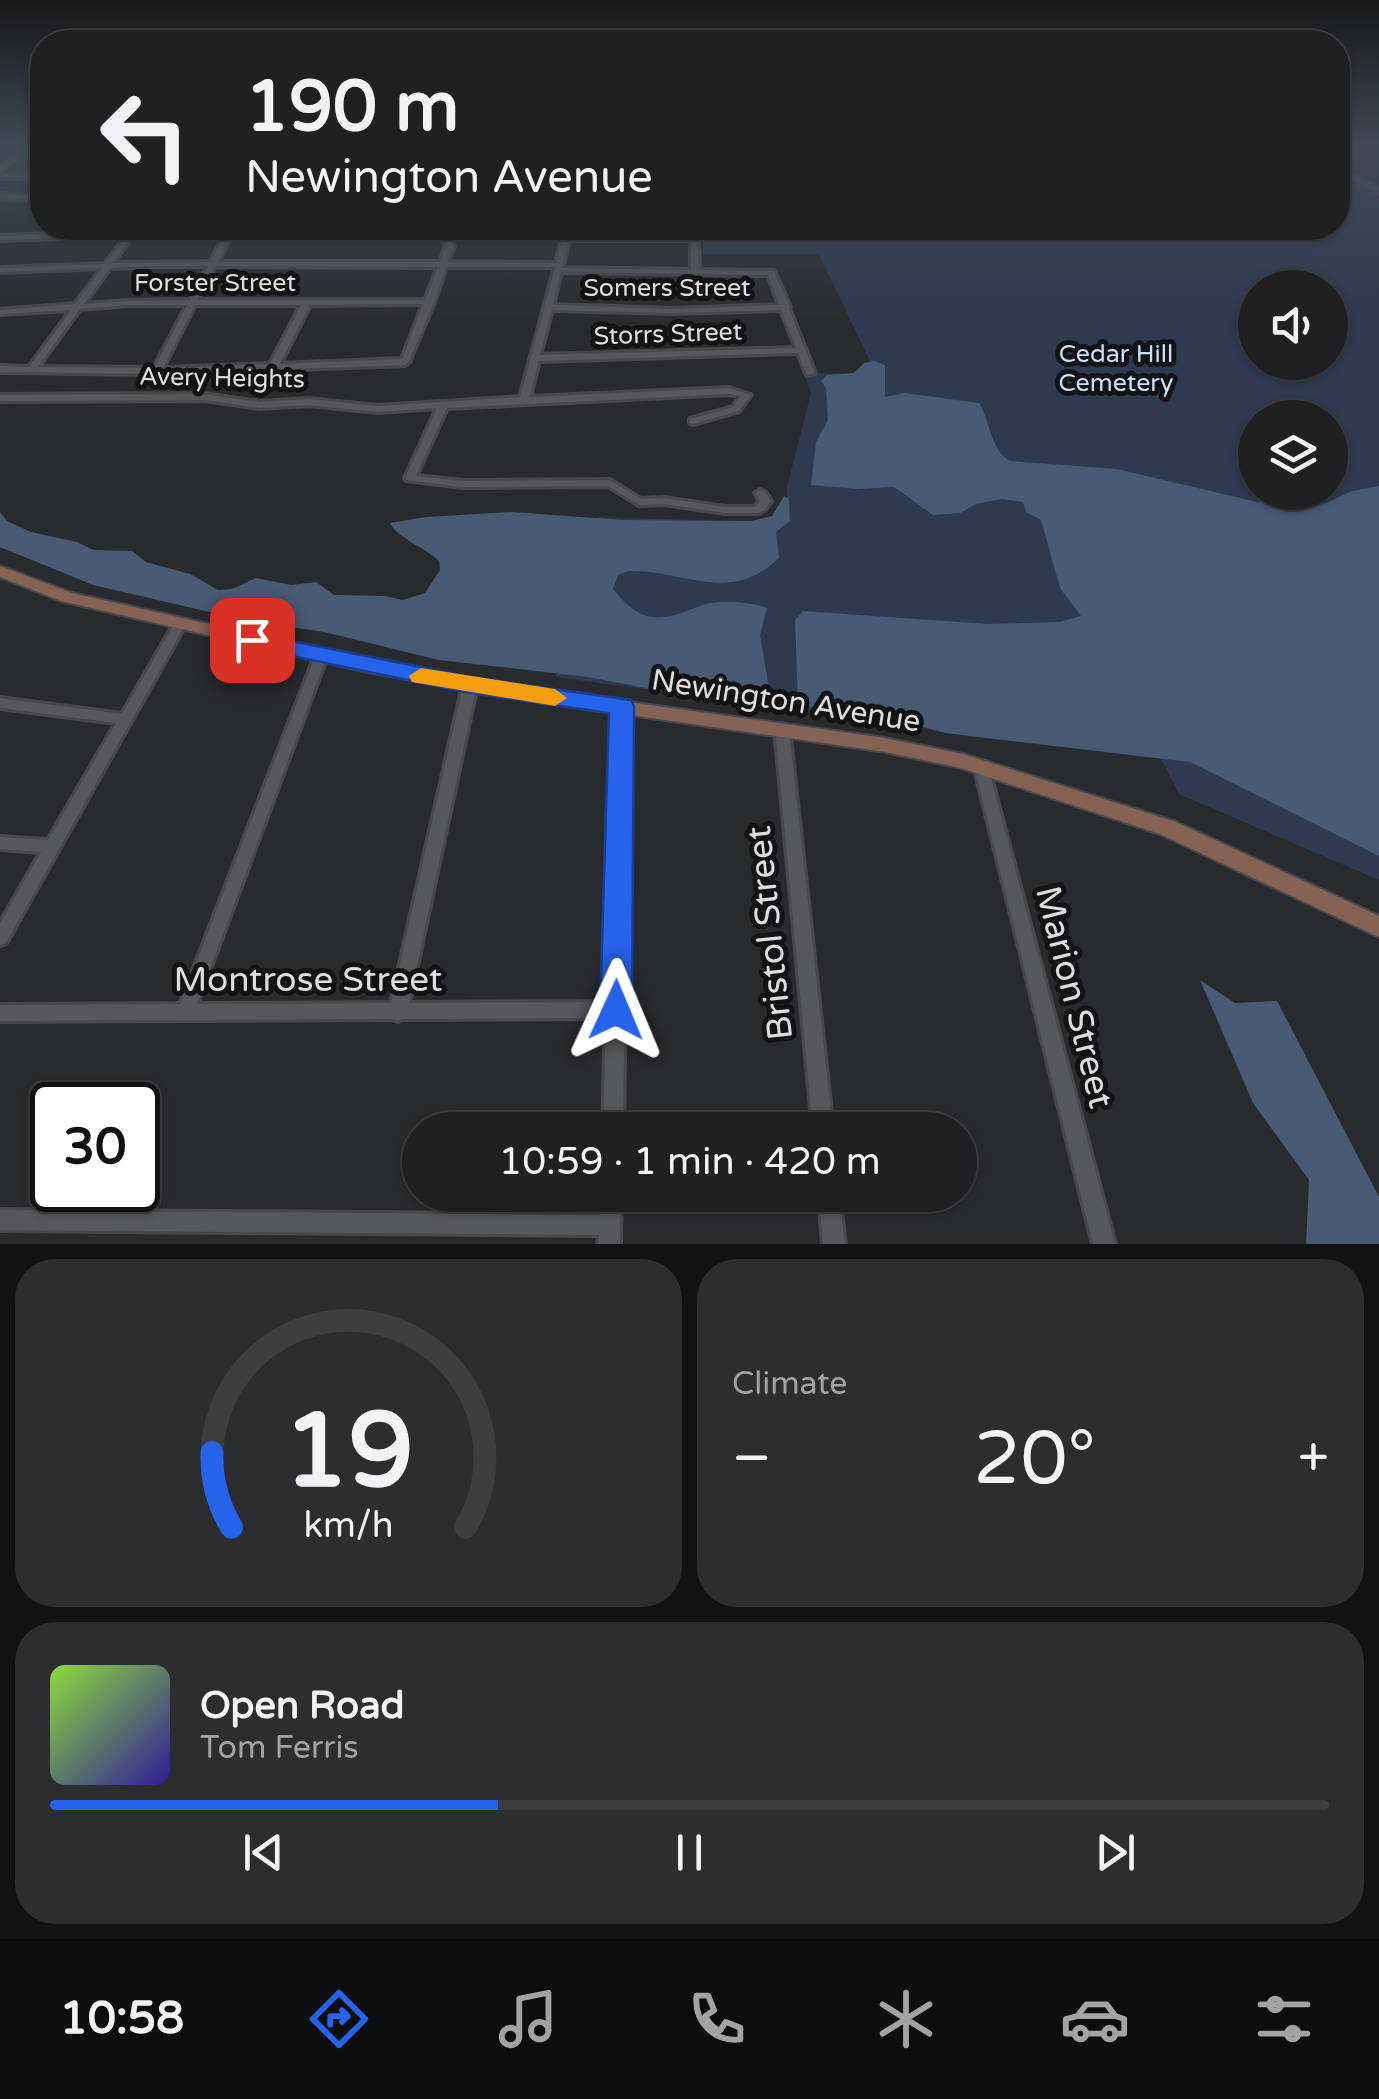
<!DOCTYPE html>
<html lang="en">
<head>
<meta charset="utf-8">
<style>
  :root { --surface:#1e2022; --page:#2b2d2f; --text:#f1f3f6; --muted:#a1a3a5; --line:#3c3e40; --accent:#2563eb }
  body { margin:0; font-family:"Varela Round",sans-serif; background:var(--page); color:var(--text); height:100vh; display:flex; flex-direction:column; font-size:38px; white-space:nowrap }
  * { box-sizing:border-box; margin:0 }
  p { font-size:32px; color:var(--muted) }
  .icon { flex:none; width:55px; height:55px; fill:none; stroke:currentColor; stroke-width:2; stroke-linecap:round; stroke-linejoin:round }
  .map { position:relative; height:1244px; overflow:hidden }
  .panel { display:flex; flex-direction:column; gap:15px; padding:15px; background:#101213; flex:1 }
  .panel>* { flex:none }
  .guide { position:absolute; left:30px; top:30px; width:1320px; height:210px; border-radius:40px; box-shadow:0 2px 8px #0004,0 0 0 2px var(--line); background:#1e2022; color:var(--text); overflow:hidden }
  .tools { position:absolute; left:1238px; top:270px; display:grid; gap:20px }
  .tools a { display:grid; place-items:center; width:110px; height:110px; border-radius:50%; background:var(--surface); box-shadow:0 2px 8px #0004,0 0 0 2px var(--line); font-size:50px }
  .speed { position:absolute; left:30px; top:1082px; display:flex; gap:20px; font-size:50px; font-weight:700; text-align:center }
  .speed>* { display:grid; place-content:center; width:130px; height:130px; border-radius:50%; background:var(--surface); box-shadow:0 2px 8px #0004,0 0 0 2px var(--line); line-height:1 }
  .speed .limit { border:5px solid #111; border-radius:15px; background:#fff; color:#111 }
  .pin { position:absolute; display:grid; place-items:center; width:85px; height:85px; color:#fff; margin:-42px; border-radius:20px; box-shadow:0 5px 15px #0006 }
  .me { position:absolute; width:110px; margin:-55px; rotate:1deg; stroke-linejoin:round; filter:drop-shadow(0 0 8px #0008) }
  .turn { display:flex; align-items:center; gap:35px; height:210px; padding:0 50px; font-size:45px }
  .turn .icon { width:130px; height:130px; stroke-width:2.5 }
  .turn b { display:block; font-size:70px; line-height:85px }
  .big { font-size:75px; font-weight:600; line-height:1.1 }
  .panel .card { flex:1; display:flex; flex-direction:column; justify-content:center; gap:15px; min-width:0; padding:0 35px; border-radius:40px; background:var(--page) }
  .panel .dial { align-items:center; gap:0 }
  .dial svg { height:260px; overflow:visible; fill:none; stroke:var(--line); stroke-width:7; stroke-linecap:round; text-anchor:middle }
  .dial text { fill:var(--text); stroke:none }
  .song { display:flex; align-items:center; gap:30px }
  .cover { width:120px; height:120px; border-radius:15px; background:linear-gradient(135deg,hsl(90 70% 55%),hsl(250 70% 35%)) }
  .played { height:10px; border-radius:5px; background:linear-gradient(90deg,var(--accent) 35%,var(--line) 35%) }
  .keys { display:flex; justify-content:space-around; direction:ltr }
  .heat { display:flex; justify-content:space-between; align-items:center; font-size:55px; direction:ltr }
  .panel .tiles { flex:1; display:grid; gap:15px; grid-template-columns:1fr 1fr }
  .card:last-child { grid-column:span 2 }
  .trip { position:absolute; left:402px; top:1112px; width:575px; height:100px; border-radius:50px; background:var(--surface); box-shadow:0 2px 8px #0004,0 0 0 2px var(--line); font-weight:600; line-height:100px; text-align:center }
  .dock { display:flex; height:160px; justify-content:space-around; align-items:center; background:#0c0d0e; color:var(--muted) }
  .dock .icon { width:70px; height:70px }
  .dock .active { color:var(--accent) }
  .dock b { font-size:45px; color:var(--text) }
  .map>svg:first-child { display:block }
</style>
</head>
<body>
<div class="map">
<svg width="1379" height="1244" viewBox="0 0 1379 1244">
  <rect width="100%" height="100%" fill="#282b2e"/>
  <!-- green -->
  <path fill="#2d3a4f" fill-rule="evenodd" d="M1338 174 1379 197V880L1179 794 1161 759 556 677 598 517 787 523V487L811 393 804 373 876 374 819 254H703V228H1338ZM1255 288H1330V362H1255ZM1255 418H1330V492H1255Z"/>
  <!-- forest -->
  <path fill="#495a75" d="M874 361 885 365V397L904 393 979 403C991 422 990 450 1010 461L1117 469 1257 502 1324 504 1352 491 1379 486V856L1190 762 945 733 855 709 798 706 795 620 803 611 988 624 1060 622 1081 616 1060 588 1041 520 1026 512 1023 502 1002 499 976 504 960 513 933 515 894 487 858 489 811 485 816 442 828 420 826 388 821 381 827 375 854 373 864 363Z
    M784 496 789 499 790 521 776 532 779 558C729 606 685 569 628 571L618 575 613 589C644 627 661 621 703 605 719 599 752 602 767 608L760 635 770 694 762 708 754 709 588 677 439 660 324 632 244 620 93 585 0 547V512L7 521 31 532 77 542 93 550 132 551 146 562 190 574 218 590 232 589 256 578 291 585 316 582 334 595 385 596 403 600 425 593 440 570 439 561C425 547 398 539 390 523L426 517 512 512 623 520 751 521 772 516Z
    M1200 980 1235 1003 1277 1001 1379 1197V1244H1306L1309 1180 1253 1103Z"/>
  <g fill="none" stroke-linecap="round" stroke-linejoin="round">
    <defs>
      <path id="minor" d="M0 154H42V158H0Z
        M1338 167 1379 188V193L1338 171Z
        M0 174H42V178H0Z
        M0 194 42 196V200L0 198Z
        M436 228H442L444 231H507L566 236H688L698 238 699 270 774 271 790 307 789 309 815 373 807 375 798 353 539 361 530 397 729 388 751 395 739 411 693 424 690 423V419L733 407 740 396 729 394 447 408 416 476 462 481 610 480 641 499 664 498 725 507H755L760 501 755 493 760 490C766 491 768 496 771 501 768 506 764 512 758 513H725L664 504 639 505 608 486 462 487 406 480 405 478 437 408 378 412 308 405 259 408 204 400 0 401V395L204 394 259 402 308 399 378 406 520 397 555 267H446L434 302 409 362 405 365 157 374 0 372V366L29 367 71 310 0 314V310L75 304 102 268 0 272V268L105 264 126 236 0 240V236L129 231 133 229 137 231 230 229 437 231ZM170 234H225L210 262 113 263 133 235ZM232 234 440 235 446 246 440 262H218ZM447 235H507L562 240 556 263 447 262 454 246ZM569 240H688L691 241V270L562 268ZM152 266H208L190 300 130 301 84 304 110 268ZM215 266 438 267 425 300H198ZM561 272 768 275 779 305 674 309 553 305ZM423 304 402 359 280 364 310 305ZM130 305H187L154 368 38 367 80 309ZM195 305H301L270 364 163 368ZM552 310 674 313 781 310 796 348 540 355Z
        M180 620 186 624 6 943 0 945V923L41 852 0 849V837L48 840 116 723 0 708V698L122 714 174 624Z
        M321 652 327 656 197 1004 391 1003 463 685 470 681 477 685 409 1003 607 1002 615 707 617 704H627L629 707 623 1130H603L606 1018 403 1019 398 1021 393 1019 0 1021V1005L180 1004 315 656Z
        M782 724 787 726 789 729 833 1130H813L775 729 777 726Z
        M981 761 986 762 988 766 1115 1244H1093L974 766 976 762Z
        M601 1195H621L620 1244H598L599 1235 0 1230V1210L600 1215Z
        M819 1195H839L845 1244H823Z"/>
      <path id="secondary" d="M18 151H27L0 174V166Z
        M0 566 72 593 363 659 507 685 885 738 963 754 1176 822 1379 916V937L1160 834 961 768 885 752 507 697 363 671 61 601 0 577Z"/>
    </defs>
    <!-- minor casing -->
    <use href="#minor" stroke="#46484c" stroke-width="6"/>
    <!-- secondary casing -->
    <use href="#secondary" stroke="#46484c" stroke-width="4"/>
    <!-- minor -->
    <use href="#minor" fill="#55585c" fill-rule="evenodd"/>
    <!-- secondary -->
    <use href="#secondary" fill="#856254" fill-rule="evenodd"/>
  </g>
  <!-- sky -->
  <linearGradient id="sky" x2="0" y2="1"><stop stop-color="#161819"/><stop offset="0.46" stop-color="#424a57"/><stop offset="1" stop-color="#424a57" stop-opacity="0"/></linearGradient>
  <rect width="1379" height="325" fill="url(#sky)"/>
  <!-- route -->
  <path fill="#2563eb" stroke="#184099" stroke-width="2.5" d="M252 633 470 677 631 700 634 706 632 1010 628 1020 616 1024 605 1020 600 1010 609 713 470 693 244 646 240 640Z"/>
  <!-- slow -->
  <path fill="#f59e0b" d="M421 668 555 689 567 698 555 706 412 682 409 676Z"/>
  <g text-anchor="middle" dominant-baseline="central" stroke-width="10" stroke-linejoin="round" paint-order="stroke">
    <!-- far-street labels -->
    <g font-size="25" fill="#dddee1" stroke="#121315">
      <text x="215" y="283">Forster Street</text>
      <text x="667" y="288">Somers Street</text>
      <text transform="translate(668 334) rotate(-2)">Storrs Street</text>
      <text transform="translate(222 378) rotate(1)">Avery Heights</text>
    </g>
    <!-- far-park labels -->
    <g font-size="25" fill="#ccdffd" stroke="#121315">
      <text x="1116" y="354">Cedar Hill<tspan x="1116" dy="29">Cemetery</tspan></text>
    </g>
    <!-- street labels -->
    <g font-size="30" fill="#dddee1" stroke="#121315">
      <text transform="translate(786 701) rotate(9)">Newington Avenue</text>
    </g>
    <!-- near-street labels -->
    <g font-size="35" fill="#dddee1" stroke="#121315">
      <text transform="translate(770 933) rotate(-96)">Bristol Street</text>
      <text x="308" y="980">Montrose Street</text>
      <text transform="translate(1074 997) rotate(76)">Marion Street</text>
    </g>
  </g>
</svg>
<div class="tools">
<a><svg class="icon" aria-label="sound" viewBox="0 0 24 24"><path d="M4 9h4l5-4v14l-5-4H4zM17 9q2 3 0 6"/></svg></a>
<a><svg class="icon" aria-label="layers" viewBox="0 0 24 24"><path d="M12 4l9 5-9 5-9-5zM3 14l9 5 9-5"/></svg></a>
</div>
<div class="speed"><div class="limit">30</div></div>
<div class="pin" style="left:252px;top:640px;background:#d93025"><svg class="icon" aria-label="arrive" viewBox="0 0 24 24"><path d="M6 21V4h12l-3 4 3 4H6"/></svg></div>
<svg class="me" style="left:616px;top:1010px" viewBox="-20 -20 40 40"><path d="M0-17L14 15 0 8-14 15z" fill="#2563eb" stroke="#fff" stroke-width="4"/></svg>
<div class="trip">10:59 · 1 min · 420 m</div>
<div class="guide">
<div class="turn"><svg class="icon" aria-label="left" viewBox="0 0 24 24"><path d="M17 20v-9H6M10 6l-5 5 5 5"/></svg><div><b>190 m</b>Newington Avenue</div></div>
</div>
</div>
<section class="panel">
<div class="tiles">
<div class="card dial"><svg viewBox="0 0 100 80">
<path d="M14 69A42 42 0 1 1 86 69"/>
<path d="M14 69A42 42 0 0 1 8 46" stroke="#2563eb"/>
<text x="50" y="56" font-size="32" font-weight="700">19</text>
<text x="50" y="72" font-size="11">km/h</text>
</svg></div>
<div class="card"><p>Climate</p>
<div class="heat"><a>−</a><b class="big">20°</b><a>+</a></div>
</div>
<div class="card">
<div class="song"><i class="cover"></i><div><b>Open Road</b><p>Tom Ferris</p></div></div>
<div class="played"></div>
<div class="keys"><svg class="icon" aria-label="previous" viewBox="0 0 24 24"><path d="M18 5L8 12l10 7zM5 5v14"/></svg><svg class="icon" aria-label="pause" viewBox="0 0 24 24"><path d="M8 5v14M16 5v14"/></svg><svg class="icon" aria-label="next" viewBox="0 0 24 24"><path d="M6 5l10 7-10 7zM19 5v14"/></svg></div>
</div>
</div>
</section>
<nav class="dock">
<b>10:58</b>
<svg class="icon active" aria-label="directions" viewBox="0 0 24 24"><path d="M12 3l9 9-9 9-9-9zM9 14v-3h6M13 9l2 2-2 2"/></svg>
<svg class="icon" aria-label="music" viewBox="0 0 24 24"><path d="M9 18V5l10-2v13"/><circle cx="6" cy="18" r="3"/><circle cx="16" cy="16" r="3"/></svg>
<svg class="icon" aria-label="phone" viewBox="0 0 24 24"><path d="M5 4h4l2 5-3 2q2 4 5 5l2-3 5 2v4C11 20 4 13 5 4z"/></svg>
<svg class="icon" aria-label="climate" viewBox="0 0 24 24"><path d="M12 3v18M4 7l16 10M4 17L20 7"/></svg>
<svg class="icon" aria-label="car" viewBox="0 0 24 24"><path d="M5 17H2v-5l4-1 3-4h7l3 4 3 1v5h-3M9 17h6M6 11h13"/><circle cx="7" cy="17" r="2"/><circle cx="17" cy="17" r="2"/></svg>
<svg class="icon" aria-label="filters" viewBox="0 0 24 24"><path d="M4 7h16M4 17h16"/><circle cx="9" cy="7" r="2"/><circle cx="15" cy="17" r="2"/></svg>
</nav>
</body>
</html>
